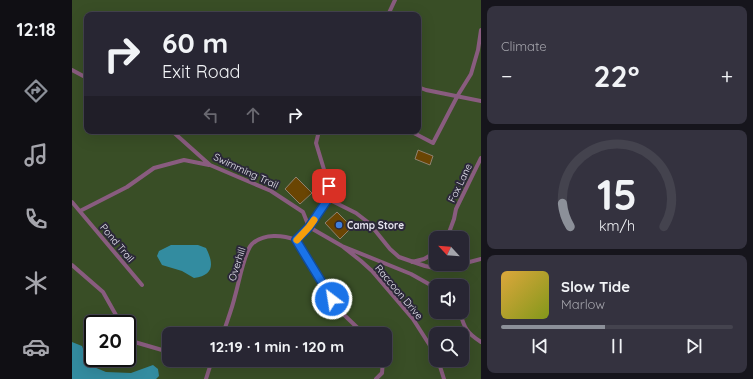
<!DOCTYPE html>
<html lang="en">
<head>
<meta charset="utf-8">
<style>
  :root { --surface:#282633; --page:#34323f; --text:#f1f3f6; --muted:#a5a5ac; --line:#44434e; --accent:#8c9099 }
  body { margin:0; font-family:Quicksand,sans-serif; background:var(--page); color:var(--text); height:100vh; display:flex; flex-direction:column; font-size:15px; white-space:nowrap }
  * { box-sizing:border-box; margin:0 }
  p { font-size:13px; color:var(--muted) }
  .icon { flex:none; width:22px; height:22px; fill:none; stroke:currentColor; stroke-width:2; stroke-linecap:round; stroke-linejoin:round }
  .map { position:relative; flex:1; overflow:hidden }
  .sheet { display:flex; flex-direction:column; gap:6px; padding:6px; background:#16151c; width:272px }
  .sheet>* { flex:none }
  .top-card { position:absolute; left:12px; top:12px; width:337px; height:122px; border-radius:8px; box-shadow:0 4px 16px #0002,0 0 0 1px var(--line); background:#282633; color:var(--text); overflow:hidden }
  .needle { width:26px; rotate:296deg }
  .fabs { position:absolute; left:357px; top:231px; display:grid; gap:8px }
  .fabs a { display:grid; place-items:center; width:40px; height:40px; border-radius:8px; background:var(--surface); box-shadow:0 4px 16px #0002,0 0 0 1px var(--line); font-size:20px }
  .speed { position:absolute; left:12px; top:315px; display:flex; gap:8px; font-size:20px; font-weight:700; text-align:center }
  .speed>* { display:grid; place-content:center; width:52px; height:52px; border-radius:50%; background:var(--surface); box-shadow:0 4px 16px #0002,0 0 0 1px var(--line); line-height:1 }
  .speed .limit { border:2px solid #111; border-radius:6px; background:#fff; color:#111 }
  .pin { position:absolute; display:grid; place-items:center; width:34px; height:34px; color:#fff; margin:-17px; border-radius:8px; box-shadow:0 2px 6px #0006 }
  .me { position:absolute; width:44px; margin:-22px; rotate:329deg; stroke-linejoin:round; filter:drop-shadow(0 0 3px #0008) }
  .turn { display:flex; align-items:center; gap:14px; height:84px; padding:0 12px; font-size:18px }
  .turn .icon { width:52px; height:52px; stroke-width:2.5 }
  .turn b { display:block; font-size:28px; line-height:34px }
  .lanes { display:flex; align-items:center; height:38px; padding:0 12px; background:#0003; justify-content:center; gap:20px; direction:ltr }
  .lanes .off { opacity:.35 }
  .big { font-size:30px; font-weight:700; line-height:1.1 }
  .sheet .card { flex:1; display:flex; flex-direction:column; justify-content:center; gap:6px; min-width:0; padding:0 14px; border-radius:8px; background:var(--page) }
  .sheet .dial { align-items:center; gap:0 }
  .dial svg { height:104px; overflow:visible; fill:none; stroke:var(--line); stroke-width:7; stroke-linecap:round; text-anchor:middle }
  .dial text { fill:var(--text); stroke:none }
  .song { display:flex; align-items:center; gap:12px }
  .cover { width:48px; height:48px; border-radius:6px; background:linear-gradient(135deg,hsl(40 70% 55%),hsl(70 70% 35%)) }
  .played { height:4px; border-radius:2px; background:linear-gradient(90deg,var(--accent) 45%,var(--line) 45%) }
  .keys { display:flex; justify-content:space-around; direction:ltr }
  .heat { display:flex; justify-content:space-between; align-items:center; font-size:22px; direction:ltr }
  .trip { position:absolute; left:90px; top:327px; width:230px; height:40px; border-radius:8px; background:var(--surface); box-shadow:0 4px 16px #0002,0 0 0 1px var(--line); font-weight:700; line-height:40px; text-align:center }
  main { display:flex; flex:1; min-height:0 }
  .menu { display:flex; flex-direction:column; width:72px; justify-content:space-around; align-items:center; background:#100f14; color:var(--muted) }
  .menu .icon { width:28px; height:28px }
  .menu .on { color:var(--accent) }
  .menu b { font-size:18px; color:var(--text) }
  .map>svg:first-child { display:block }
</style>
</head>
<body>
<main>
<nav class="menu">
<b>12:18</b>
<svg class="icon on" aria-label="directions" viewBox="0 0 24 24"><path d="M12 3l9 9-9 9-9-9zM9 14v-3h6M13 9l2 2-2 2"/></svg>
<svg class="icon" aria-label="music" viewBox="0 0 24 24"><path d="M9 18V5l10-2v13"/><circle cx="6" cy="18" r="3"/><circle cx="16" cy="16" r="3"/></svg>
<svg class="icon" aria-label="phone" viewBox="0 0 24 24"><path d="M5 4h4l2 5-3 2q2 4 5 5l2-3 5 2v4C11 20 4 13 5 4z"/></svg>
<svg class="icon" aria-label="climate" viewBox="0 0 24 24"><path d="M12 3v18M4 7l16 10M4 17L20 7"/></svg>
<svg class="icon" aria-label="car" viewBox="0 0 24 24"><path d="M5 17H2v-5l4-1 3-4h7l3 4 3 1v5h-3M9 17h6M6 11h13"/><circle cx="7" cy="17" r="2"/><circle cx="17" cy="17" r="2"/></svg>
</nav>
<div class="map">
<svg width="409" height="379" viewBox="0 0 409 379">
  <rect width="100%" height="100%" fill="#353244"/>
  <!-- green -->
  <path fill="#394e26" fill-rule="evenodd" d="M0 0H409V379H0ZM15 15H346V131H15ZM364 238H390V264H364ZM364 286H390V312H364ZM21 324H55V358H21ZM97 334H313V360H97ZM364 334H390V360H364Z"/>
  <!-- water -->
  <path fill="#338ca0" d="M99 245H126L134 248C142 264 142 275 122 278L110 271 90 265 85 256 87 251Z
    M0 342 10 346 17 365 34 372 59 373 81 365 86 369 87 376 84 379H0Z"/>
  <!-- building -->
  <path fill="#6a4503" stroke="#8f816f" d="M346 150 361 156 358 165 343 159Z
    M224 177 240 193 228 204 213 189Z
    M265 212 280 227 268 239 253 223Z"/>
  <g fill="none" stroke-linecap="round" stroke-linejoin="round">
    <!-- lane -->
    <path stroke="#895c7f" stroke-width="4" d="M316 15 323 0
      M0 70 15 78
      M346 87 354 90 409 101
      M100 131 138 165 199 191 231 212 237 227
      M247 131 244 143 257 186 256 199 237 227 224 240 267 310 292 334
      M338 131 361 143 386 95 399 74 406 50 409 30
      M256 199 284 213 297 223 318 249 327 257 353 266 367 269 389 264
      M0 202 70 285
      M8 211 55 187 82 168 112 160 137 165
      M237 227 270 246 339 274 364 288
      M375 238 382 219 384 209 409 158
      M270 246 289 261 300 271 341 319 364 355
      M340 262 352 259 364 252
      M390 264 409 259
      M0 265 31 292 49 324
      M388 312C392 328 395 333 409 342
      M55 334 59 341 97 352
      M151 334C155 321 160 309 163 296 167 283 172 252 180 244 192 233 211 235 224 240
      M129 360 139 363
      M366 360 372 379
      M134 379 140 360
      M304 379 310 373 311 360"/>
  </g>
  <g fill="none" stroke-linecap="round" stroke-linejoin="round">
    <defs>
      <path id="route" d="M257 186 256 199 237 227 224 240 260 299"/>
    </defs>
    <!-- route casing -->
    <use href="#route" stroke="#114b97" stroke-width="10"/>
    <!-- route -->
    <use href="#route" stroke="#1a73e8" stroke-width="7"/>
    <!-- slow -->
    <path stroke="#f59e0b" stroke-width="7" d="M225 240 237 227 242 220"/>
  </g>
  <!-- markers -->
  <circle fill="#3f7fe0" stroke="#2b2839" stroke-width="1.5" cx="267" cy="225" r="4"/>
  <g text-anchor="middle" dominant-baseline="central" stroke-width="4" stroke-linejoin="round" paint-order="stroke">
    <!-- street labels -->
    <g font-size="10" fill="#e7e5f0" stroke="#2b2839">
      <text transform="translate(174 171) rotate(25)">Swimming Trail</text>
      <text transform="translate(388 183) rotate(-64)">Fox Lane</text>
      <text transform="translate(45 243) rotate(50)">Pond Trail</text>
      <text transform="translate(165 264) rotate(-72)">Overhill</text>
      <text transform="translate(327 292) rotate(50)">Raccoon Drive</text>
    </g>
    <!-- poi labels -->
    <g font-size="10" font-weight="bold" fill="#e7e5f0" stroke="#2b2839" text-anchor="start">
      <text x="275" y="225">Camp Store</text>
    </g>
  </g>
</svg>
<div class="fabs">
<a><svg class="needle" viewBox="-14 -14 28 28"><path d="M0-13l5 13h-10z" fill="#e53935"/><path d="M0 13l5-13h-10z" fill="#a5a5ac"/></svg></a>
<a><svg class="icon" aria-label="sound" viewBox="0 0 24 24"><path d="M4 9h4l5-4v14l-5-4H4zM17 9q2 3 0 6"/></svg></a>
<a><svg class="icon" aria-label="search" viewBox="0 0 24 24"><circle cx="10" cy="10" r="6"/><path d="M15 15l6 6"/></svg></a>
</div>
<div class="speed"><div class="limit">20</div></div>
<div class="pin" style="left:257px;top:186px;background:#d93025"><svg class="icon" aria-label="arrive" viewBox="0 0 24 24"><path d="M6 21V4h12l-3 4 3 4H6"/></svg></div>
<svg class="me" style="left:260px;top:299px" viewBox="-20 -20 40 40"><circle r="17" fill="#1a73e8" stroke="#fff" stroke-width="3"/><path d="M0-11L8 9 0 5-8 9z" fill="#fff"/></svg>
<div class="trip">12:19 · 1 min · 120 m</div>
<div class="top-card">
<div class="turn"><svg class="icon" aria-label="right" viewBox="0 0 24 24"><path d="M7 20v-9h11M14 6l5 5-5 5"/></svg><div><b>60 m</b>Exit Road</div></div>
<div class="lanes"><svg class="icon off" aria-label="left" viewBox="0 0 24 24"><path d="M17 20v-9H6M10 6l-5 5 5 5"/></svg><svg class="icon off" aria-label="ahead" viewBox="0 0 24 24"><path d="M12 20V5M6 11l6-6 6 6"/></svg><svg class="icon" aria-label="right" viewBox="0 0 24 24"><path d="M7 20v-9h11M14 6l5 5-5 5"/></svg></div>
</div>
</div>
<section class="sheet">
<div class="card"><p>Climate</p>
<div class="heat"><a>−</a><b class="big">22°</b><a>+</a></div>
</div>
<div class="card dial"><svg viewBox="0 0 100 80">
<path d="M14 69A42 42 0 1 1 86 69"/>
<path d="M14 69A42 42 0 0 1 8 51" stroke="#8c9099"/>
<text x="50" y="56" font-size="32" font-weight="700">15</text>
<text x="50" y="72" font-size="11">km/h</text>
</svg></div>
<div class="card">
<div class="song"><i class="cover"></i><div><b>Slow Tide</b><p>Marlow</p></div></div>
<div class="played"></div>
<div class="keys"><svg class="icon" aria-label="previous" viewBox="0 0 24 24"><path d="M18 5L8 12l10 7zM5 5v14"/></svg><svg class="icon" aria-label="pause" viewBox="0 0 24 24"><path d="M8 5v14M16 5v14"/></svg><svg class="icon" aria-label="next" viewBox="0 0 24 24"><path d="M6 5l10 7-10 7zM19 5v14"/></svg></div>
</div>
</section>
</main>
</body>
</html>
